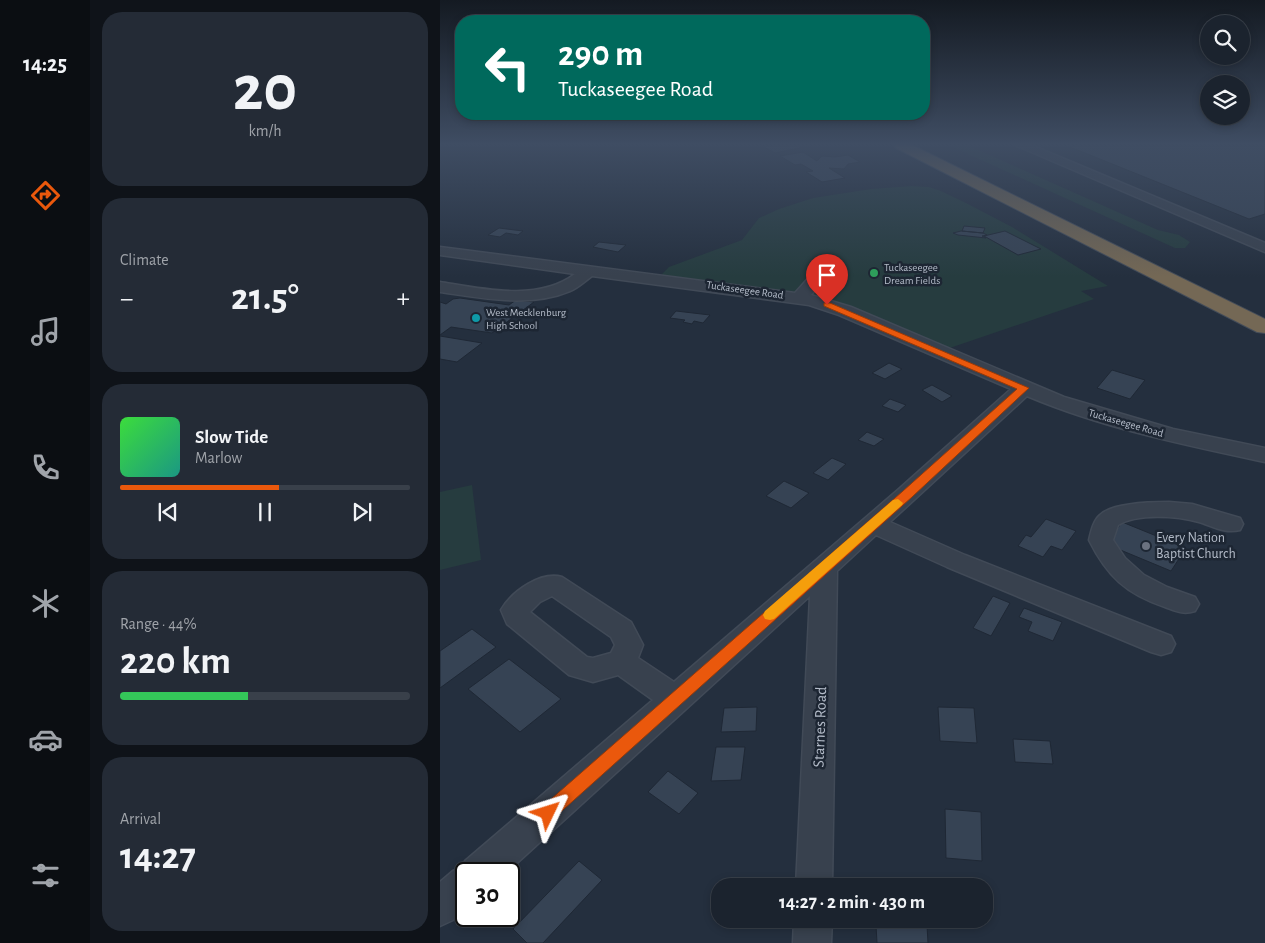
<!DOCTYPE html>
<html lang="en">
<head>
<meta charset="utf-8">
<style>
  :root { --surface:#1b232e; --page:#242b36; --text:#f1f3f6; --muted:#a0a4aa; --line:#39404a; --accent:#ea580c }
  body { margin:0; font-family:"Alegreya Sans",sans-serif; background:var(--page); color:var(--text); height:100vh; display:flex; flex-direction:column; font-size:19px; white-space:nowrap }
  * { box-sizing:border-box; margin:0 }
  p { font-size:16px; color:var(--muted) }
  .icon { flex:none; width:28px; height:28px; fill:none; stroke:currentColor; stroke-width:2; stroke-linecap:round; stroke-linejoin:round }
  .map { position:relative; flex:1; overflow:hidden }
  .side { display:flex; flex-direction:column; gap:12px; padding:12px; background:#0f1319; width:350px }
  .side>* { flex:none }
  .top-card { position:absolute; left:15px; top:15px; width:475px; height:105px; border-radius:20px; box-shadow:0 2px 8px #0003,0 0 0 1px var(--line); background:#00695c; color:#fff; overflow:hidden }
  .tools { position:absolute; left:760px; top:15px; display:grid; gap:10px }
  .tools a { display:grid; place-items:center; width:50px; height:50px; border-radius:50%; background:var(--surface); box-shadow:0 2px 8px #0003,0 0 0 1px var(--line); font-size:25px }
  .speed { position:absolute; left:15px; top:862px; display:flex; gap:10px; font-size:25px; font-weight:700; text-align:center }
  .speed>* { display:grid; place-content:center; width:65px; height:65px; border-radius:50%; background:var(--surface); box-shadow:0 2px 8px #0003,0 0 0 1px var(--line); line-height:1 }
  .speed .limit { border:2px solid #111; border-radius:8px; background:#fff; color:#111 }
  .pin { position:absolute; display:grid; place-items:center; width:42px; height:42px; color:#fff; margin:-51px -21px; border-radius:50% 50% 50% 0; rotate:-45deg; box-shadow:0 0 5px #0007 }
  .pin .icon { rotate:45deg }
  .me { position:absolute; width:55px; margin:-28px; rotate:49deg; stroke-linejoin:round; filter:drop-shadow(0 0 4px #0008) }
  .turn { display:flex; align-items:center; gap:18px; height:105px; padding:0 20px; font-size:22px }
  .turn .icon { width:65px; height:65px; stroke-width:2.5 }
  .turn b { display:block; font-size:35px; line-height:42px }
  .big { font-size:38px; font-weight:700; line-height:1.1 }
  .side .tile { flex:1; display:flex; flex-direction:column; justify-content:center; gap:8px; min-width:0; padding:0 18px; border-radius:20px; background:var(--page) }
  .side .dial { align-items:center; gap:0 }
  .dial b { font-size:65px; line-height:1 }
  .song { display:flex; align-items:center; gap:15px }
  .cover { width:60px; height:60px; border-radius:8px; background:linear-gradient(135deg,hsl(120 70% 55%),hsl(170 70% 35%)) }
  .played { height:5px; border-radius:2px; background:linear-gradient(90deg,var(--accent) 55%,var(--line) 55%) }
  .keys { display:flex; justify-content:space-around; direction:ltr }
  .heat { display:flex; justify-content:space-between; align-items:center; font-size:28px; direction:ltr }
  .charge { height:8px; border-radius:4px; background:linear-gradient(90deg,#34c759 44%,var(--line) 0) }
  .trip { position:absolute; left:271px; top:878px; width:282px; height:50px; border-radius:20px; background:var(--surface); box-shadow:0 2px 8px #0003,0 0 0 1px var(--line); font-weight:700; line-height:50px; text-align:center }
  main { display:flex; flex:1; min-height:0 }
  .dock { display:flex; flex-direction:column; width:90px; justify-content:space-around; align-items:center; background:#0b0e12; color:var(--muted) }
  .dock .icon { width:35px; height:35px }
  .dock .active { color:var(--accent) }
  .dock b { font-size:22px; color:var(--text) }
  .map>svg:first-child { display:block }
</style>
</head>
<body>
<main>
<nav class="dock">
<b>14:25</b>
<svg class="icon active" aria-label="directions" viewBox="0 0 24 24"><path d="M12 3l9 9-9 9-9-9zM9 14v-3h6M13 9l2 2-2 2"/></svg>
<svg class="icon" aria-label="music" viewBox="0 0 24 24"><path d="M9 18V5l10-2v13"/><circle cx="6" cy="18" r="3"/><circle cx="16" cy="16" r="3"/></svg>
<svg class="icon" aria-label="phone" viewBox="0 0 24 24"><path d="M5 4h4l2 5-3 2q2 4 5 5l2-3 5 2v4C11 20 4 13 5 4z"/></svg>
<svg class="icon" aria-label="climate" viewBox="0 0 24 24"><path d="M12 3v18M4 7l16 10M4 17L20 7"/></svg>
<svg class="icon" aria-label="car" viewBox="0 0 24 24"><path d="M5 17H2v-5l4-1 3-4h7l3 4 3 1v5h-3M9 17h6M6 11h13"/><circle cx="7" cy="17" r="2"/><circle cx="17" cy="17" r="2"/></svg>
<svg class="icon" aria-label="filters" viewBox="0 0 24 24"><path d="M4 7h16M4 17h16"/><circle cx="9" cy="7" r="2"/><circle cx="15" cy="17" r="2"/></svg>
</nav>
<section class="side">
<div class="tile dial"><b>20</b><p>km/h</p></div>
<div class="tile"><p>Climate</p>
<div class="heat"><a>−</a><b class="big">21.5°</b><a>+</a></div>
</div>
<div class="tile">
<div class="song"><i class="cover"></i><div><b>Slow Tide</b><p>Marlow</p></div></div>
<div class="played"></div>
<div class="keys"><svg class="icon" aria-label="previous" viewBox="0 0 24 24"><path d="M18 5L8 12l10 7zM5 5v14"/></svg><svg class="icon" aria-label="pause" viewBox="0 0 24 24"><path d="M8 5v14M16 5v14"/></svg><svg class="icon" aria-label="next" viewBox="0 0 24 24"><path d="M6 5l10 7-10 7zM19 5v14"/></svg></div>
</div>
<div class="tile"><p>Range · 44%</p><b class="big">220 km</b><div class="charge"></div></div>
<div class="tile"><p>Arrival</p><b class="big">14:27</b></div>
</section>
<div class="map">
<svg width="825" height="943" viewBox="0 0 825 943">
  <rect width="100%" height="100%" fill="#242f3e"/>
  <!-- green -->
  <path fill="#263c3f" d="M508 145H527L718 230 739 235 750 242 745 248H735Z
    M471 186 489 187 501 191 526 203 572 227 668 286 641 291 654 299 498 352 405 311 217 279 229 267 302 240 319 218 339 209 373 198 431 189Z
    M32 485 41 560 0 570V492Z"/>
  <!-- building -->
  <path fill="#364354" stroke="#1f2835" d="M332 145H374L335 153 324 147Z
    M625 145 825 146V214L809 219Z
    M363 152 377 161 382 156 395 157 408 155 420 162 408 164 404 169 389 168 405 178 382 182 366 172 373 171 361 164 355 165 340 156Z
    M524 226 545 228 543 233 522 231Z
    M59 228 83 231 78 235 66 233 60 237 48 235Z
    M521 231 543 233 547 235 542 236 546 238 518 235 513 233Z
    M565 231 601 249 578 255 544 236Z
    M159 242 186 245 178 252 153 247Z
    M20 298 69 305 76 300 94 302 52 333 11 327 0 335V302L6 304 13 299Z
    M236 311 270 315 263 323 254 321 252 324 243 322 245 320 230 318Z
    M0 336 42 343 17 362 0 359Z
    M449 363 462 369 445 379 432 373Z
    M672 370 705 380 690 399 657 388Z
    M492 385 512 396 502 402 482 390Z
    M450 399 466 405 458 412 442 406Z
    M427 432 444 439 434 446 418 440Z
    M392 458 406 464 388 480 373 473Z
    M344 481 369 493 351 508 326 496Z
    M606 519 636 531 622 550 611 546 603 557 578 546 586 535 591 537Z
    M682 522 746 548 731 571 666 544Z
    M553 596 570 603 551 636 533 628Z
    M584 608 622 622 613 641 588 631 592 622 579 617Z
    M32 629 56 647 0 688V651Z
    M69 659 121 699 80 732 28 689Z
    M317 707 316 731 281 732 284 708Z
    M498 707 534 708 537 743 500 741Z
    M573 739 610 741 613 764 575 762Z
    M276 747H305L301 780 271 781Z
    M228 771 258 793 239 814 208 792Z
    M505 809 541 812 542 861 506 858Z
    M139 861 162 880 103 943H87L73 929Z
    M436 925H487L488 943H437Z"/>
  <g fill="none" stroke-linecap="round" stroke-linejoin="round">
    <defs>
      <path id="minor" d="M575 145H591L825 243V252Z
        M0 247 355 293 382 263H392L395 266 371 295 411 307 624 397 733 429 825 448V462C745 445 663 428 587 396L450 522 525 555 731 636 735 644 731 652 721 655 711 652 507 567 436 535 397 571 392 886H356L370 596 65 874H26V908L13 920 0 926V882L13 871 23 867 25 861 213 700 178 675 153 682 129 675 67 624 61 610C72 591 101 571 122 577L191 622 203 645 198 658 234 682 459 489 571 389 399 315 369 305 152 276C145 281 138 288 130 291 90 308 41 298 0 292V282C43 289 98 302 135 274L0 255ZM112 596 171 637 175 645 171 653 153 658 147 657 90 612 100 602Z
        M729 502 752 504 800 518 803 524 800 530C785 534 772 526 759 522 738 516 697 513 678 525L673 540 685 558 704 575 727 587 755 597 759 604 755 611C743 615 736 611 725 607 686 594 667 576 649 540 651 532 653 521 660 515 672 503 712 502 729 502Z
        M354 919H392L391 943H353Z"/>
      <path id="highway" d="M454 145H472L825 319V333L817 332 456 148Z"/>
    </defs>
    <!-- minor casing -->
    <use href="#minor" stroke="#414a57" stroke-width="3"/>
    <!-- highway casing -->
    <use href="#highway" stroke="#434c59" stroke-width="2"/>
    <!-- minor -->
    <use href="#minor" fill="#38414e" fill-rule="evenodd"/>
    <!-- highway -->
    <use href="#highway" fill="#746855" fill-rule="evenodd"/>
  </g>
  <!-- sky -->
  <linearGradient id="sky" x2="0" y2="1"><stop stop-color="#141a22"/><stop offset="0.52" stop-color="#3f4d63"/><stop offset="1" stop-color="#3f4d63" stop-opacity="0"/></linearGradient>
  <rect width="825" height="277" fill="url(#sky)"/>
  <!-- route -->
  <path fill="#ea580c" stroke="#983908" d="M384 303H390L589 388 472 497 114 818 108 821 102 818 99 813 102 807 463 491 577 389 384 306Z"/>
  <!-- slow -->
  <path fill="#f59e0b" d="M458 499 463 503 462 505 334 619 330 620 325 619 323 615 325 611 453 500Z"/>
  <!-- markers -->
  <circle fill="#2e9e5b" stroke="#1d2633" stroke-width="2" cx="434" cy="273" r="5"/>
  <circle fill="#0f9aa8" stroke="#1d2633" stroke-width="2" cx="36" cy="318" r="5"/>
  <circle fill="#6b7280" stroke="#1d2633" stroke-width="2" cx="706" cy="546" r="5"/>
  <g text-anchor="middle" dominant-baseline="central" stroke-width="5" stroke-linejoin="round" paint-order="stroke">
    <!-- far-poi labels -->
    <g font-size="11" fill="#b4bcc9" stroke="#1d2633" text-anchor="start">
      <text x="444" y="267">Tuckaseegee<tspan x="444" dy="13">Dream Fields</tspan></text>
      <text x="46" y="312">West Mecklenburg<tspan x="46" dy="13">High School</tspan></text>
    </g>
    <!-- far-street labels -->
    <g font-size="11" fill="#b4bcc9" stroke="#1d2633">
      <text transform="translate(305 290) rotate(8)">Tuckaseegee Road</text>
      <text transform="translate(686 423) rotate(16)">Tuckaseegee Road</text>
    </g>
    <!-- poi labels -->
    <g font-size="14" fill="#b4bcc9" stroke="#1d2633" text-anchor="start">
      <text x="716" y="538">Every Nation<tspan x="716" dy="16">Baptist Church</tspan></text>
    </g>
    <!-- near-street labels -->
    <g font-size="16" fill="#b4bcc9" stroke="#1d2633">
      <text transform="translate(380 727) rotate(-88)">Starnes Road</text>
    </g>
  </g>
</svg>
<div class="tools">
<a><svg class="icon" aria-label="search" viewBox="0 0 24 24"><circle cx="10" cy="10" r="6"/><path d="M15 15l6 6"/></svg></a>
<a><svg class="icon" aria-label="layers" viewBox="0 0 24 24"><path d="M12 4l9 5-9 5-9-5zM3 14l9 5 9-5"/></svg></a>
</div>
<div class="speed"><div class="limit">30</div></div>
<div class="pin" style="left:387px;top:305px;background:#d93025"><svg class="icon" aria-label="arrive" viewBox="0 0 24 24"><path d="M6 21V4h12l-3 4 3 4H6"/></svg></div>
<svg class="me" style="left:108px;top:813px" viewBox="-20 -20 40 40"><path d="M0-17L14 15 0 8-14 15z" fill="#ea580c" stroke="#fff" stroke-width="4"/></svg>
<div class="trip">14:27 · 2 min · 430 m</div>
<div class="top-card">
<div class="turn"><svg class="icon" aria-label="left" viewBox="0 0 24 24"><path d="M17 20v-9H6M10 6l-5 5 5 5"/></svg><div><b>290 m</b>Tuckaseegee Road</div></div>
</div>
</div>
</main>
</body>
</html>
